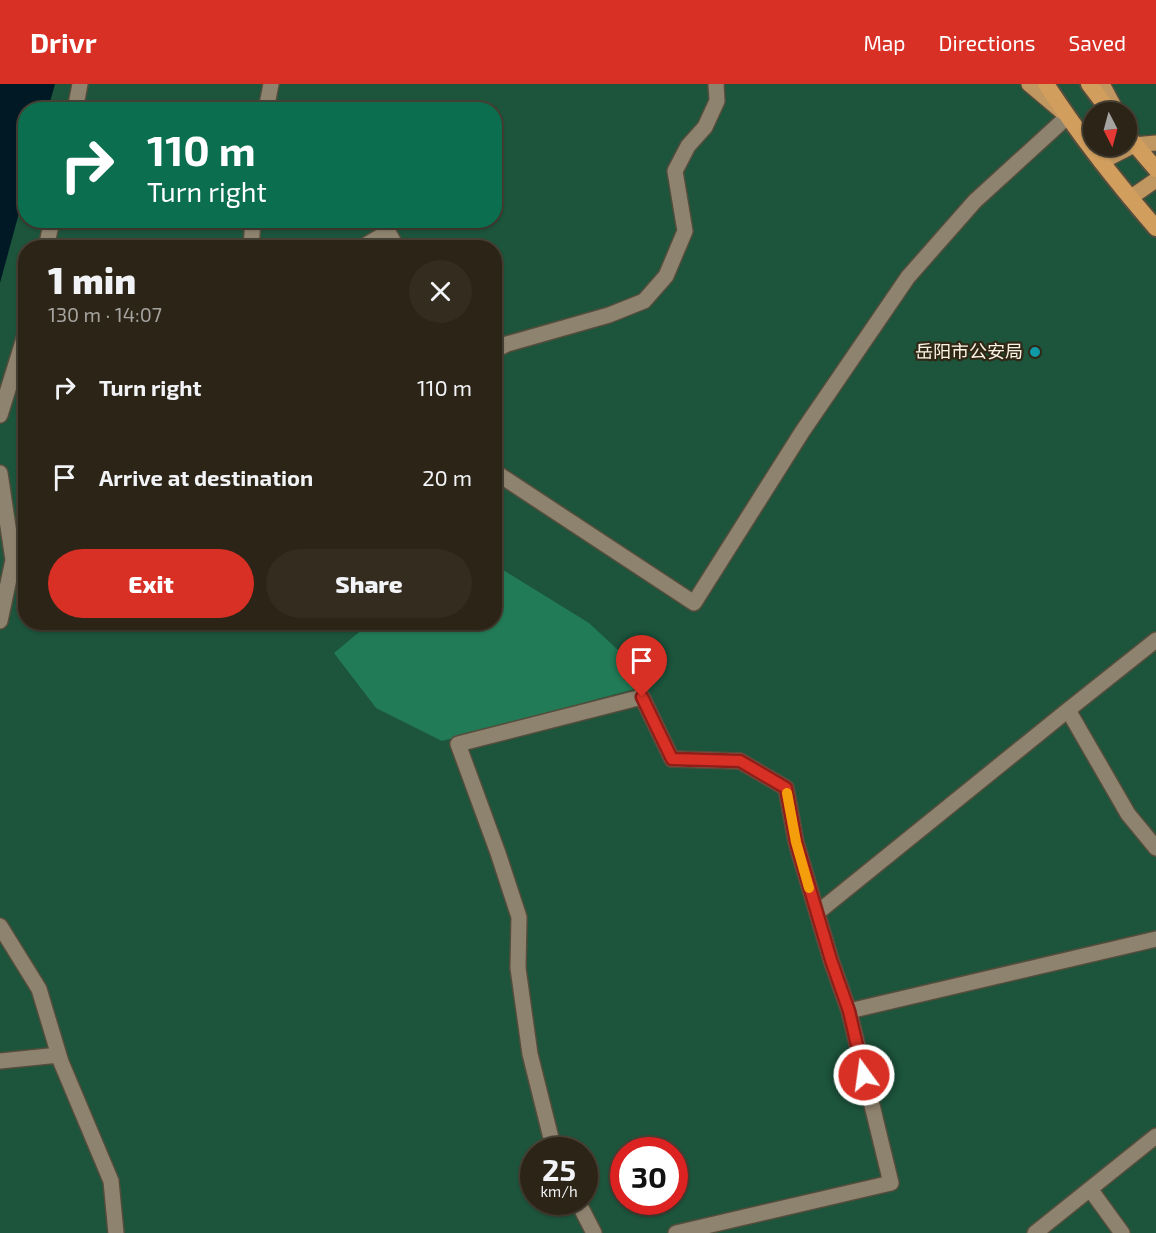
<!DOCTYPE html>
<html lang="en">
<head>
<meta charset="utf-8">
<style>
	:root { --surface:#2c2416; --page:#342c1f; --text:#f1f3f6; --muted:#a6a4a1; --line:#484135; --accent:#d93025 }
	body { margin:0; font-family:"Exo 2","Noto Sans SC",sans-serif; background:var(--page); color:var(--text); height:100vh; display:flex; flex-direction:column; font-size:22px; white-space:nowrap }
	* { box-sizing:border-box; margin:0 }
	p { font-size:20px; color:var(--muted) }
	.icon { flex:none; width:33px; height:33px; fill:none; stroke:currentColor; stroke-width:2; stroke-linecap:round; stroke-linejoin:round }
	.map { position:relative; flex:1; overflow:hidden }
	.drawer { position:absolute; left:18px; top:156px; width:484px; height:390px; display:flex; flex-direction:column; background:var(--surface); border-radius:24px; box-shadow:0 2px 4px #0004,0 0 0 2px var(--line) }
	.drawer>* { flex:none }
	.guide { position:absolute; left:18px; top:18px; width:484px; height:126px; border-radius:24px; box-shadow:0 2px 4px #0004,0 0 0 2px var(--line); background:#0b6e4f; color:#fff; overflow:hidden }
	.needle { width:39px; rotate:174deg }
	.fabs { position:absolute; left:1083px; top:18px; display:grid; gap:12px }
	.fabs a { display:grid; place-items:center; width:54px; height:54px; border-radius:50%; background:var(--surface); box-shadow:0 2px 4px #0004,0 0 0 2px var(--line); font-size:30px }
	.speed { position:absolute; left:520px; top:1053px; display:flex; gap:12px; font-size:30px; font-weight:700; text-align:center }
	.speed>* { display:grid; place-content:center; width:78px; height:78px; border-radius:50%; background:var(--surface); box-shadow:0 2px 4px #0004,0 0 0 2px var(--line); line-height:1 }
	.speed small { font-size:15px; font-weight:400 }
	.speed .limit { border:9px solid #d22; background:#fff; color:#111 }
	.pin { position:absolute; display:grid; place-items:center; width:51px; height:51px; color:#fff; margin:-62px -26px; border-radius:50% 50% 50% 0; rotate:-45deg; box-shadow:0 0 6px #0007 }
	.pin .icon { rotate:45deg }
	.me { position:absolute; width:66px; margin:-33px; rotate:346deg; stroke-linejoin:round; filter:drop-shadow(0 0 4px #0008) }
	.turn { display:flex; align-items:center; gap:21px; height:126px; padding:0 30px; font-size:27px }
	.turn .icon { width:78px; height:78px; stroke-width:2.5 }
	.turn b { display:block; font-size:42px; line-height:51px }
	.round { display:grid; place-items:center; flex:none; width:63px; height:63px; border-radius:32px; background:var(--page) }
	.overview { display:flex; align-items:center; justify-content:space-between; height:102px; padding:0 30px }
	h1 { font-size:36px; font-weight:800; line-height:45px }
	.button { display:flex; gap:12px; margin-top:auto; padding:12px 30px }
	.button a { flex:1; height:69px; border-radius:36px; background:var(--accent); color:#fff; font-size:24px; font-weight:800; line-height:69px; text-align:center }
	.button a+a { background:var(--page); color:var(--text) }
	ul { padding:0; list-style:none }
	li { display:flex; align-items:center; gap:18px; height:90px; padding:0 30px }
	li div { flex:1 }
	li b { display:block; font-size:22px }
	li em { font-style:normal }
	header { display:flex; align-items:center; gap:36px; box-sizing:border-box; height:84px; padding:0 30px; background:var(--accent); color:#fff }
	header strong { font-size:28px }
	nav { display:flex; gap:33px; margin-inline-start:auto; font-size:21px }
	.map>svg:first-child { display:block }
	.green { fill:#1c543c; fill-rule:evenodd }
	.forest { fill:#227b57 }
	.water { fill:#001925 }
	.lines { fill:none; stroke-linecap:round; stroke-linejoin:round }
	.minor-casing { stroke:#554d3c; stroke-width:18 }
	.tertiary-casing { stroke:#554d3c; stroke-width:18 }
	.primary-casing { stroke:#554d3c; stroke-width:18 }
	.trunk-casing { stroke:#554d3c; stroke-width:20 }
	.minor { stroke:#8e836e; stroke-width:15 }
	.tertiary { stroke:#8e836e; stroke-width:15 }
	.primary { stroke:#c09761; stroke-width:15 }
	.trunk { stroke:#d19e5d; stroke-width:16 }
	.route-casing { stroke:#8d1f18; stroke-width:15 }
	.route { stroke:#d93025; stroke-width:10 }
	.slow { stroke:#f59e0b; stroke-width:10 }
	.culture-dot { fill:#0f9aa8; stroke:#302714; stroke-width:2 }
	.labels { text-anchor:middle; stroke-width:4.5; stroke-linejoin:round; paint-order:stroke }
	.poi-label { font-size:18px; fill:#f9f3e7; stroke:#302714; text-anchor:end }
</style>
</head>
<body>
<header>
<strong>Drivr</strong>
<nav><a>Map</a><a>Directions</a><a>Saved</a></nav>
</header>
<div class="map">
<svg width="1156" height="1149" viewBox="0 0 1156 1149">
	<rect width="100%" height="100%" fill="#3a301e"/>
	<path class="green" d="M 0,0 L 1156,0 L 1156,1149 L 0,1149 ZM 26,26 L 495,26 L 495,136 L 26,136 ZM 1094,28 L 1126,28 L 1126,62 L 1094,62 ZM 26,164 L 495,164 L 495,538 L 26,538 ZM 534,1066 L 585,1066 L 585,1118 L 534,1118 ZM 624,1066 L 675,1066 L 675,1118 L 624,1118 Z"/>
	<path class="forest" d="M 495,481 L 589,539 L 633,580 L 638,604 L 442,657 L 376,624 L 334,569 L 370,539 L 495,538 Z"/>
	<path class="water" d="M 0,0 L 55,0 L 48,25 L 26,26 L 25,107 L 0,199 Z"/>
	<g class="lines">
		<defs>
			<path id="minor" d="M 266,26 L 271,0
				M 251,164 L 253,136
				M 361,164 L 388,148 L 397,164
				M 495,266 L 507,260 L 609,231 L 644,217 L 666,192 L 685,147 L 675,87 L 688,62 L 705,43 L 717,17 L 716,0
				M 495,388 L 694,519 L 802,348 L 908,193 L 975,117 L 1067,33
				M 0,389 L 13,476 L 0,537
				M 1156,556 L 1068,626 L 1128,730 L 1156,764
				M 817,829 L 1068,626
				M 0,842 L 39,905 L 61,978 L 111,1097 L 116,1149
				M 849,927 L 1156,855
				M 0,977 L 59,971
				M 554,1066 L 530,970 L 518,884 L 519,833 L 498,769 L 458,660 L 642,613 L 672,675 L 740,677 L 786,704 L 796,758 L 831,876 L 849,927 L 891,1099 L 676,1149
				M 1090,1105 L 1122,1149
				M 578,1118 L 594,1149
				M 1035,1149 L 1156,1052"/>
			<path id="tertiary" d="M 75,26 L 80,0
				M 46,164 L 52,136
				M 0,331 L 26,248"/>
			<path id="primary" d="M 1029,0 L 1061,27
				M 1102,0 L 1117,28
				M 1101,78 L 1134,61 L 1156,59
				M 1130,114 L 1156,96"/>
			<path id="trunk" d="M 1046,0 C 1079,51 1116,98 1156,144
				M 1089,0 L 1110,28
				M 1126,50 L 1156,85"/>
		</defs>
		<use href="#minor" class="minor-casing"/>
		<use href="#tertiary" class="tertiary-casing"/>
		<use href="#primary" class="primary-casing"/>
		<use href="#trunk" class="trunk-casing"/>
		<use href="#minor" class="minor"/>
		<use href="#tertiary" class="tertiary"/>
		<use href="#primary" class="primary"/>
		<use href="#trunk" class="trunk"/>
	</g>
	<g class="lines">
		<defs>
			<path id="route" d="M 642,613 L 672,675 L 740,677 L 786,704 L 796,758 L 831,876 L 849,927 L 864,991"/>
		</defs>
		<use href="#route" class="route-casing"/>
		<use href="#route" class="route"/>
		<path class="slow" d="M 787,709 L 796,758 L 809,804"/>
	</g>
	<circle class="culture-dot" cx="1035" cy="268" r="6"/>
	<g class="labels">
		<g class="poi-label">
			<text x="1023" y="274">岳阳市公安局</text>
		</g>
	</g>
</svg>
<div class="fabs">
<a><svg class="needle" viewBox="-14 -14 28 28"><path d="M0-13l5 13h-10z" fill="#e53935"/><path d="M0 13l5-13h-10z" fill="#a6a4a1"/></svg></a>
</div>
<div class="speed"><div>25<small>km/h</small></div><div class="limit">30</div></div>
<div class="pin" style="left:642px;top:613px;background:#d93025"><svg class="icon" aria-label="arrive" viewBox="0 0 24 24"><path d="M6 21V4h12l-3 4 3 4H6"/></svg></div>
<svg class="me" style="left:864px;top:991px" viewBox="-20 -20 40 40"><circle r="17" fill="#d93025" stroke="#fff" stroke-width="3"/><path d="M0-11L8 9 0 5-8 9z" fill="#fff"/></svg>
<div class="guide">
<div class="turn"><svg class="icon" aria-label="right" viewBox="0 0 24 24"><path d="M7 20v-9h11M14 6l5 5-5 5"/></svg><div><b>110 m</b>Turn right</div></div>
</div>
<section class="drawer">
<div class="overview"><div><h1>1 min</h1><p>130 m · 14:07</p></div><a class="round"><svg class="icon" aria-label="close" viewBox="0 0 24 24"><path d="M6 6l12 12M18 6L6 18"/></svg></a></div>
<ul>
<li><svg class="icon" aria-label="right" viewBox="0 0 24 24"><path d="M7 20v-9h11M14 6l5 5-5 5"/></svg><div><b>Turn right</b></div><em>110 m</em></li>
<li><svg class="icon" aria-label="arrive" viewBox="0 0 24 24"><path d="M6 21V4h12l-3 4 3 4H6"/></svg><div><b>Arrive at destination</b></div><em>20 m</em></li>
</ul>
<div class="button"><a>Exit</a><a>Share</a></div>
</section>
</div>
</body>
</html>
